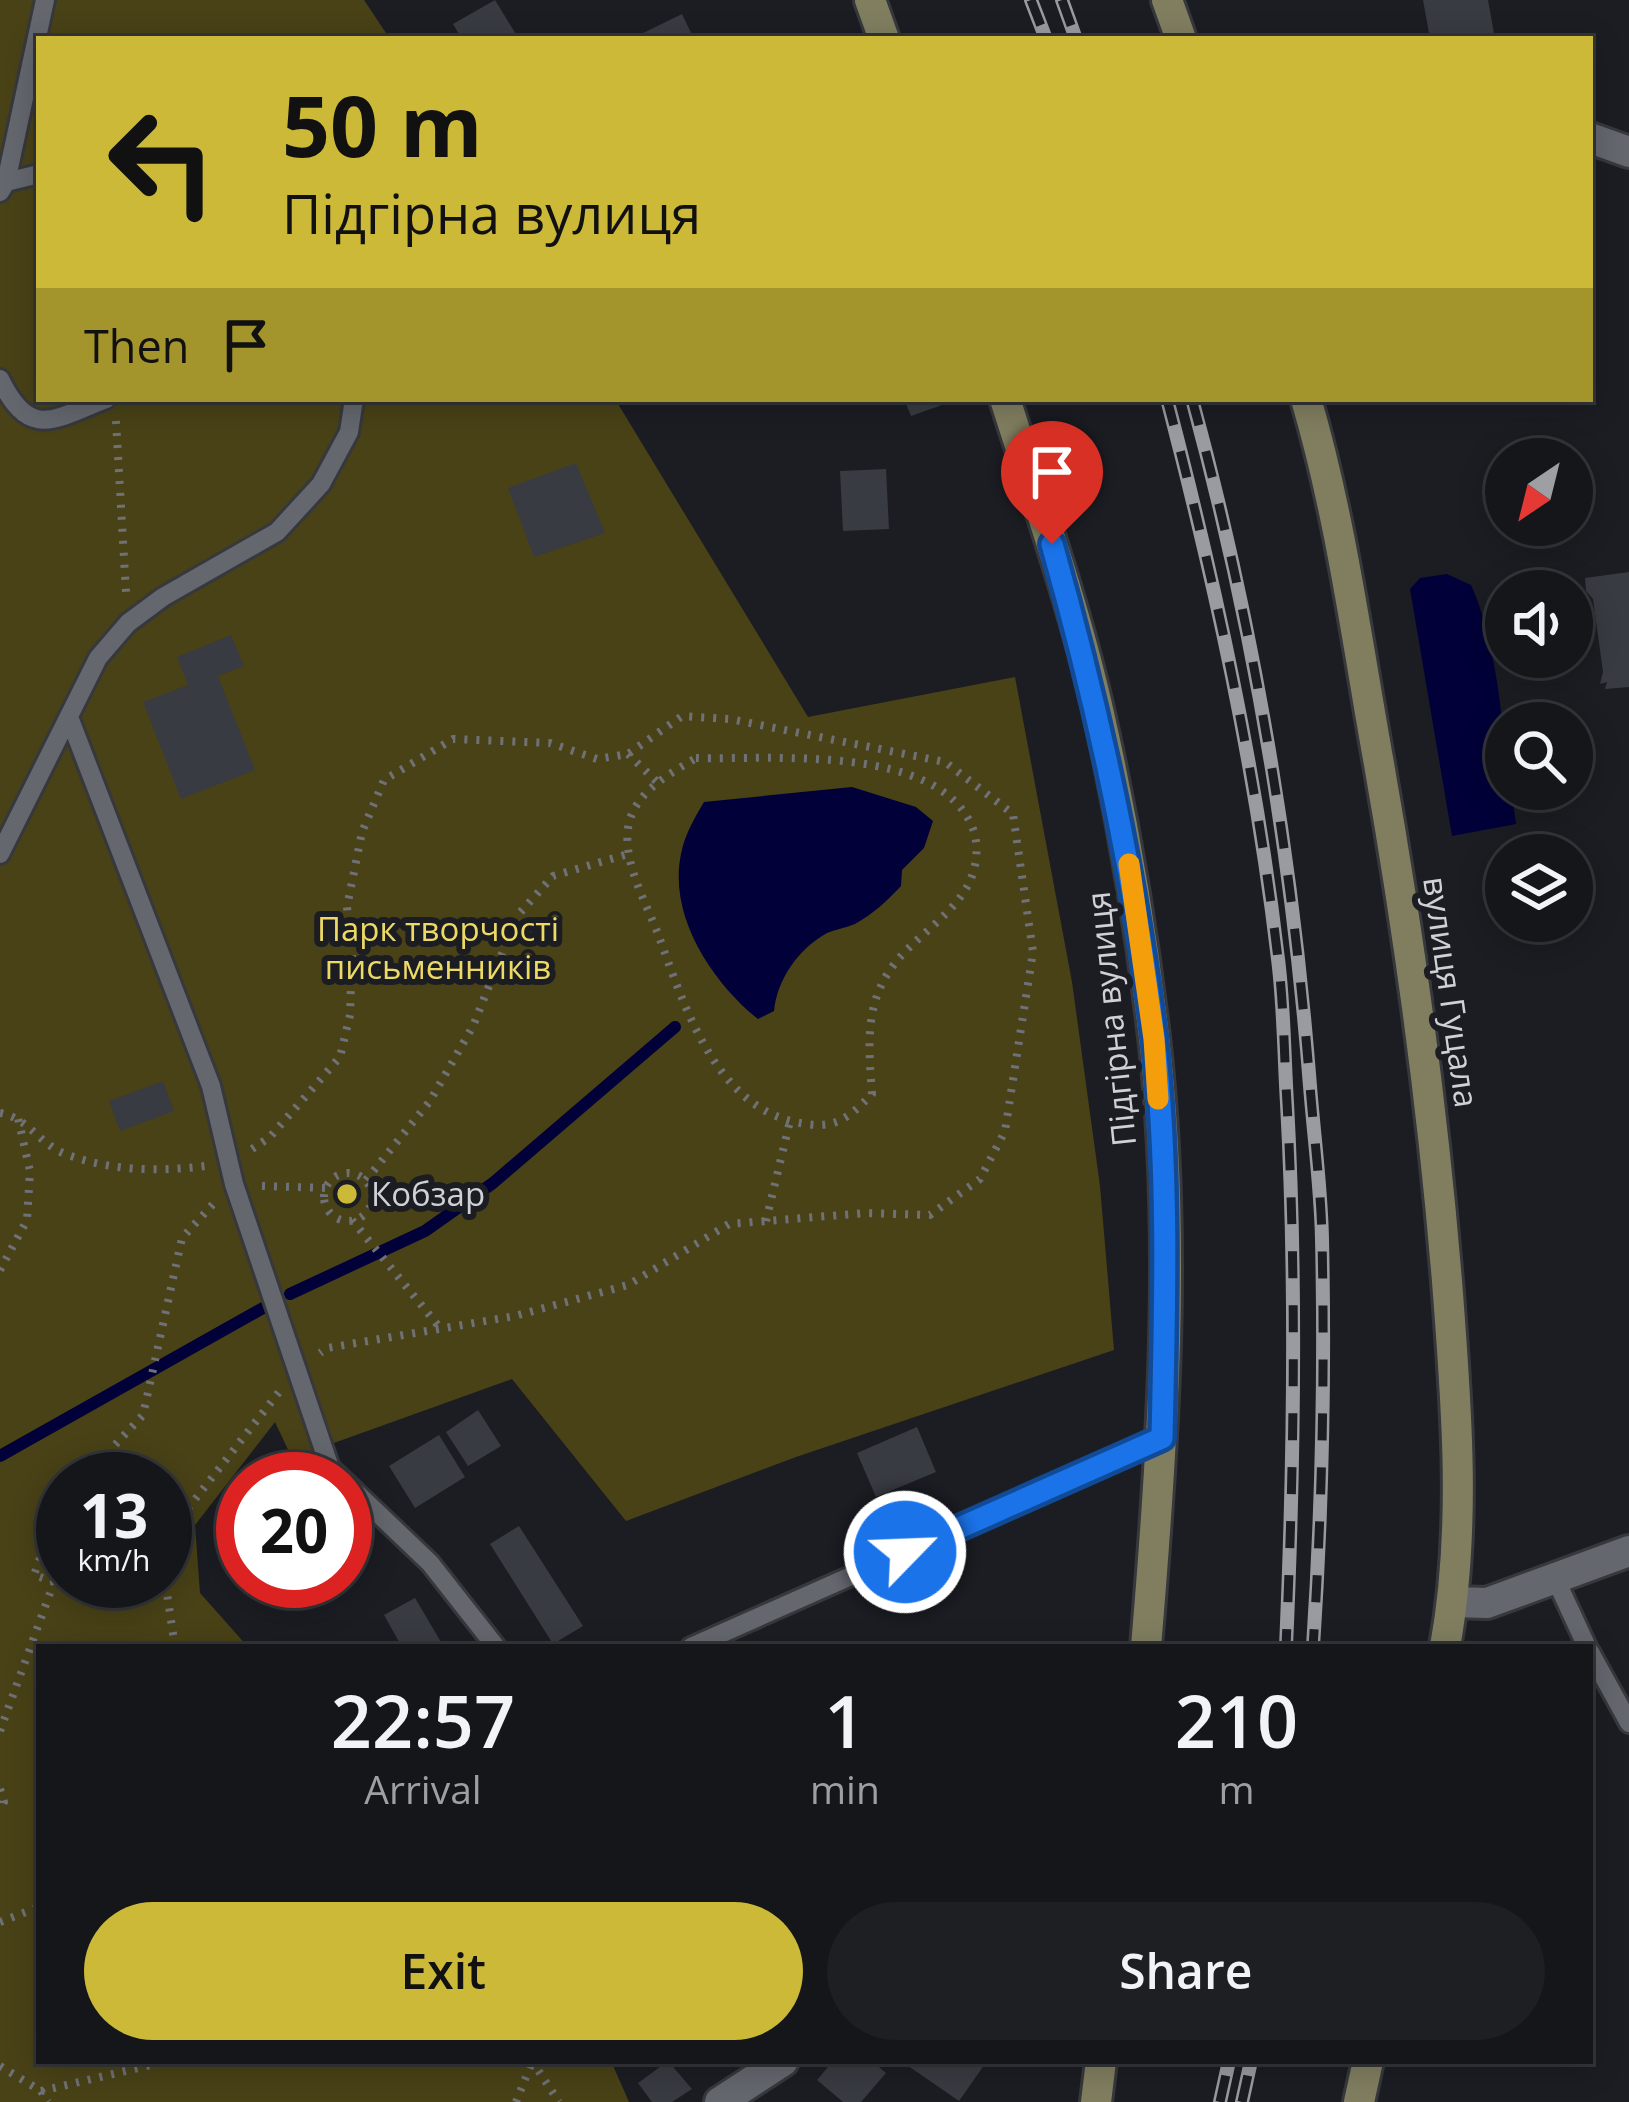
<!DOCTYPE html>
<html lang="en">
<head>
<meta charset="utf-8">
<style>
	:root { --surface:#14161a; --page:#1d1f23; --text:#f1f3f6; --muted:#9d9fa2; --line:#333539; --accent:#cdb938 }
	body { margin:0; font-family:"Open Sans",sans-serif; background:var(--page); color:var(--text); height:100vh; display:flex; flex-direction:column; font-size:45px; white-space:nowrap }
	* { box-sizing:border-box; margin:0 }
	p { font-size:39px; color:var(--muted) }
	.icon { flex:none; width:66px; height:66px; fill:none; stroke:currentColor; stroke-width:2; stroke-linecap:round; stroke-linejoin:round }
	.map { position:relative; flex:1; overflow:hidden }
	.details { position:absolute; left:36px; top:1644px; width:1557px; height:420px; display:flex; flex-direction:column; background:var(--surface); border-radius:0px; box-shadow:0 6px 30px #0003,0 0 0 3px var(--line) }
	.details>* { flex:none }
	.top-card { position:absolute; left:36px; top:36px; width:1557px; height:366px; border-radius:0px; box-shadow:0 6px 30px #0003,0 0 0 3px var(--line); background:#cdb938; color:#111; overflow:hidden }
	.needle { width:78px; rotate:215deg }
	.tools { position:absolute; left:1485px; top:438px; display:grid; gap:24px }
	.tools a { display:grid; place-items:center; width:108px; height:108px; border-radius:50%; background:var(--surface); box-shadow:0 6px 30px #0003,0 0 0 3px var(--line); font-size:60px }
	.speed { position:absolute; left:36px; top:1452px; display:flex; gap:24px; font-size:60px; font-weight:700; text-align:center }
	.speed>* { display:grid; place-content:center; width:156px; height:156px; border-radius:50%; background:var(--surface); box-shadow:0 6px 30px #0003,0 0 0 3px var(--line); line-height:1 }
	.speed small { font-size:30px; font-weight:400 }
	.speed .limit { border:18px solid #d22; background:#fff; color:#111 }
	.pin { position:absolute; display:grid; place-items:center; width:102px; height:102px; color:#fff; margin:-123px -51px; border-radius:50% 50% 50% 0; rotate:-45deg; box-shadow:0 0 12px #0007 }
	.pin .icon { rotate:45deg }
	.me { position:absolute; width:132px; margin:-66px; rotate:66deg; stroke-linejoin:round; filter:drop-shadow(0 0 9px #0008) }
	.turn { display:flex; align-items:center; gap:42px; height:252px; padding:0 48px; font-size:54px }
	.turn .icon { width:156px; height:156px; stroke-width:2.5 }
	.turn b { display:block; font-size:84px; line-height:102px }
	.then { display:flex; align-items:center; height:114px; padding:0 48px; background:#0003; gap:24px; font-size:45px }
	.eta { display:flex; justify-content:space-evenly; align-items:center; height:204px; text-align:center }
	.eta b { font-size:72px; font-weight:600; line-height:84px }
	.button { display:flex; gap:24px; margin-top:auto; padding:24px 48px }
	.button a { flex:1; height:138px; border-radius:72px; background:var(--accent); color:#111; font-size:48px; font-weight:600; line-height:138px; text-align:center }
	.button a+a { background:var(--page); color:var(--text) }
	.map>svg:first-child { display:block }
	.green { fill:#494217; fill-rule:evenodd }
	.water { fill:#010039 }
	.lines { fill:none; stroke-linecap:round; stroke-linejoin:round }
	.stream { stroke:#010039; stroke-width:12 }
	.building { fill:#383b41 }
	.lane-casing { stroke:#36383c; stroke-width:24 }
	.street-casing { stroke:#36383c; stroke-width:36 }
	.secondary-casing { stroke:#36383c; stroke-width:36 }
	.path { stroke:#6f7176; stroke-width:8; stroke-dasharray:3 9; stroke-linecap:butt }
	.lane { stroke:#64676e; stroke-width:18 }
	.street { stroke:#64676e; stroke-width:30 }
	.secondary { stroke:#817e60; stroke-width:30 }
	.rail-casing { stroke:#999ba0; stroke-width:14 }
	.rail { stroke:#1b1d23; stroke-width:9; stroke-dasharray:27; stroke-linecap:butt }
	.route-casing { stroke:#114b97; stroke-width:30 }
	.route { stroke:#1a73e8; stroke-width:21 }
	.slow { stroke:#f59e0b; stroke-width:21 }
	.poi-dot { fill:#cdb938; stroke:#1b1d23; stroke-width:4.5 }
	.labels { text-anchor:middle; stroke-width:12; stroke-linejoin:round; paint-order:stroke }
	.park-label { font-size:33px; fill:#ecda65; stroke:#1b1d23 }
	.street-label { font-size:33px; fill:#cfd1d5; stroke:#1b1d23 }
	.poi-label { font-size:33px; fill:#cfd1d5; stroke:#1b1d23; text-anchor:start }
</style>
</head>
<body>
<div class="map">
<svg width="1629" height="2102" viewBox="0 0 1629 2102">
	<rect width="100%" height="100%" fill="#1b1d23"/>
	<path class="green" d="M 0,0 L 364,0 L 390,39 L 39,39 L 39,399 L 615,399 L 808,717 L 1015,677 L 1072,982 L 1100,1186 L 1114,1350 L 796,1457 L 626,1521 L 512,1379 L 292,1458 L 275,1422 L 195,1525 L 200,1593 L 248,1647 L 39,1647 L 39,2061 L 611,2061 L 629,2102 L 0,2102 ZM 63,1479 L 165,1479 L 165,1581 L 63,1581 Z"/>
	<path class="water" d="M 1447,574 L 1471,585 C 1495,636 1506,732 1506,789 L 1511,789 L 1516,824 L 1452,836 L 1410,589 L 1420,578 Z
		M 852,787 L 916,807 L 933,821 L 924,848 L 902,870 L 901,886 C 887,901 873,914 855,924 C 846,928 836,929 827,933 C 798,949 777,980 774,1011 L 758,1019 C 712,982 668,916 681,854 C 685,834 694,819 704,802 Z"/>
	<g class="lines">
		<path class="stream" d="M 290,1294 L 425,1231 L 493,1183 L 675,1027
			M 0,1456 L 263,1308"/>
	</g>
	<path class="building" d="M 495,0 L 519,39 L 462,39 L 453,24 Z
		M 1423,0 L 1488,0 L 1495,39 L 1430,39 Z
		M 682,14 L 694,39 L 631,39 Z
		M 904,399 L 956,399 L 956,400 L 911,416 Z
		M 576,463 L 605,533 L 534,557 L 508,488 Z
		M 886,469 L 889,529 L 843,531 L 840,471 Z
		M 1629,572 L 1629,687 L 1605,689 L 1607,682 L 1600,684 L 1603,672 L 1593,599 L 1586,591 L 1585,578 Z
		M 231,635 L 244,666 L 218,676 L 255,770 L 181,799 L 143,702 L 188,685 L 177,657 Z
		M 163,1081 L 174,1111 L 120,1131 L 109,1101 Z
		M 478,1410 L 501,1446 L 468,1466 L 446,1432 Z
		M 917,1427 L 936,1472 L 876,1497 L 857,1453 Z
		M 439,1435 L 465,1477 L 415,1508 L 389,1466 Z
		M 519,1526 L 583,1626 L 553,1644 L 490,1544 Z
		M 415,1598 L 444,1647 L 402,1647 L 384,1615 Z
		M 668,2061 L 692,2089 L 672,2102 L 652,2102 L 638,2083 Z
		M 833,2061 L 872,2061 L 886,2073 L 861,2102 L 843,2102 L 817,2080 Z
		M 901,2061 L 987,2061 L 959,2101 Z"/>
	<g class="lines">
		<defs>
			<path id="lane" d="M 6,182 L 39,174
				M 0,192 L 6,182 L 45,0
				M 0,379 C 30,441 54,419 106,399
				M 69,717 L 211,1086 L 234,1184 L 330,1468 L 342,1479
				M 0,854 L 98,658 L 128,623 L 163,597 L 277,532 L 321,484 L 349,432 L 354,399
				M 345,1482 L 430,1563 L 496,1647
				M 1556,1580 L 1587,1647
				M 691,1647 L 1162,1438
				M 1590,1652 L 1629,1723"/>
			<path id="street" d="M 1590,138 L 1629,152
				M 1453,1602 L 1487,1603 L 1629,1551
				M 720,2102 L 783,2061"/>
			<path id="secondary" d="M 870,0 L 884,39
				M 1167,0 L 1181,39
				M 1005,399 C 1037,500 1073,601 1097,705 C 1122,814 1141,926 1154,1037 C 1177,1239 1163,1445 1146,1647
				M 1306,399 C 1341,518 1357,642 1379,764 C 1410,940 1434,1116 1448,1294 C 1457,1411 1466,1532 1445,1647
				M 1096,2102 L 1101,2061
				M 1359,2102 L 1368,2061"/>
		</defs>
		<use href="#lane" class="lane-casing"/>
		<use href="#street" class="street-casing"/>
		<use href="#secondary" class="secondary-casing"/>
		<path class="path" d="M 116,421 L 126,592
			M 628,754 L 656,781
			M 696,758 C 772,760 940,743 973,829 C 980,847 976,874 965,890 C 946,921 910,940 890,970 C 864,1008 869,1050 872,1094 C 845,1122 832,1131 791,1121 C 713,1101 683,1002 658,934 C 645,900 619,856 630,819 C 640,789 671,773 696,758 Z
			M 0,1113 C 28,1118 39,1143 63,1153 C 108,1171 158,1172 205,1166
			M 252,1149 L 270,1137 L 340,1057 L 350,1015 L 352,955 L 347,907 L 362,832 L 384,780 L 453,739 L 550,743 L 597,759 L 628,754 L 682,716 L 730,719 L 945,762 L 1013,814 L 1033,952 L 1005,1131 L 980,1179 L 930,1215 L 866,1213 L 729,1224 L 628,1285 L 515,1316 L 327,1348 L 320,1353
			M324 1197a24 24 0 1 1 48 0a24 24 0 1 1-48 0Z
			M 366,1180 L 430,1101 L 473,1026 L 517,916 L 553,876 L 628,854
			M 262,1186 L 326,1188
			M 352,1220 L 440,1328
			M 766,1221 L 790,1121
			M 0,1270 L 27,1220 L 30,1171 L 18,1118
			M 106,1479 L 114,1446 L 143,1415 L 182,1238 L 213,1204
			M 54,1582 L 34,1575 L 45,1544 L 63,1552
			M 175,1647 L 166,1587 L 178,1521 L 279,1392
			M 0,1731 L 54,1582 L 72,1590 L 76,1581
			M 0,1789 L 4,1802 L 0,1810
			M 0,1922 L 39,1907
			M 532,2061 L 559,2102
			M 0,2066 L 41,2091 L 48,2102
			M 41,2091 L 168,2061
			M 516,2102 L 532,2062"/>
		<use href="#lane" class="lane"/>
		<use href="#street" class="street"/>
		<use href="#secondary" class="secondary"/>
		<defs>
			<path id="rail" d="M 1031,0 L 1046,39
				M 1062,0 L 1076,39
				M 1167,399 C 1215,583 1256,770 1278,959 C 1284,1006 1284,1055 1287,1103 C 1297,1285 1294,1465 1286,1647
				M 1192,399 C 1253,624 1292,854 1310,1086 C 1314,1137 1321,1188 1322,1239 C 1325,1376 1322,1511 1313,1647
				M 1220,2102 L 1229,2061
				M 1242,2102 L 1251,2061"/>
		</defs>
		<use href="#rail" class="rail-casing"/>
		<use href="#rail" class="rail"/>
	</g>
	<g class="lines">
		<defs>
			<path id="route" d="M 905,1552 L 1162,1438 C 1165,1304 1169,1169 1154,1036 C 1133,866 1098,707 1052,544"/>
		</defs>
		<use href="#route" class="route-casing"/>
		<use href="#route" class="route"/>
		<path class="slow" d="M 1129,864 L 1154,1039 L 1158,1099"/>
	</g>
	<circle class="poi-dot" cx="347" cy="1194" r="12"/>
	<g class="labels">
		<g class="park-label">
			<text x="438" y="941">Парк творчості<tspan x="438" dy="38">письменників</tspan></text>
		</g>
		<g class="street-label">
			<text transform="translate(1451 992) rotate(82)" y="12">вулиця Гуцала</text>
			<text transform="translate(1111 1019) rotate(-96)" y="12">Підгірна вулиця</text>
		</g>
		<g class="poi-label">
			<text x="371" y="1206">Кобзар</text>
		</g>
	</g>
</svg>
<div class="tools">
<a><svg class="needle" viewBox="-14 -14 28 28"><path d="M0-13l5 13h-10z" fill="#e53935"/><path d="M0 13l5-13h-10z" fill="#9d9fa2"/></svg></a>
<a><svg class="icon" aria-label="sound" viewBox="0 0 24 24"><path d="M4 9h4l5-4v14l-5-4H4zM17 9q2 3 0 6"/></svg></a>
<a><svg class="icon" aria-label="search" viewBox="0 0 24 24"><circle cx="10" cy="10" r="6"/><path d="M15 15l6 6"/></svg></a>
<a><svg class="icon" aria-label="layers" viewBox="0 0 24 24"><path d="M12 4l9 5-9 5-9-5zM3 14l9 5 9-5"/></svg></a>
</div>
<div class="speed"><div>13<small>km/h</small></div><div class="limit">20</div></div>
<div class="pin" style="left:1052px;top:544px;background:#d93025"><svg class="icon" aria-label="arrive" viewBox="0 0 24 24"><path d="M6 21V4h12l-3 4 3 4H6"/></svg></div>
<svg class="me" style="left:905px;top:1552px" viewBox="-20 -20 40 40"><circle r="17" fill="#1a73e8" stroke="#fff" stroke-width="3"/><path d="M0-11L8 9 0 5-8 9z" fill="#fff"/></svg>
<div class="top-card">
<div class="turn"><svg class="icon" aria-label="left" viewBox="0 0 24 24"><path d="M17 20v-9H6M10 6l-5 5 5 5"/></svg><div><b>50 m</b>Підгірна вулиця</div></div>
<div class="then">Then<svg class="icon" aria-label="arrive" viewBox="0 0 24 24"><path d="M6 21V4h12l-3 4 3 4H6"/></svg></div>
</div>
<section class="details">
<div class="eta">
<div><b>22:57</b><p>Arrival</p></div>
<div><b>1</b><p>min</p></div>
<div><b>210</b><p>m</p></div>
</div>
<div class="button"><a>Exit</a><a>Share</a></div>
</section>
</div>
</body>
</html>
